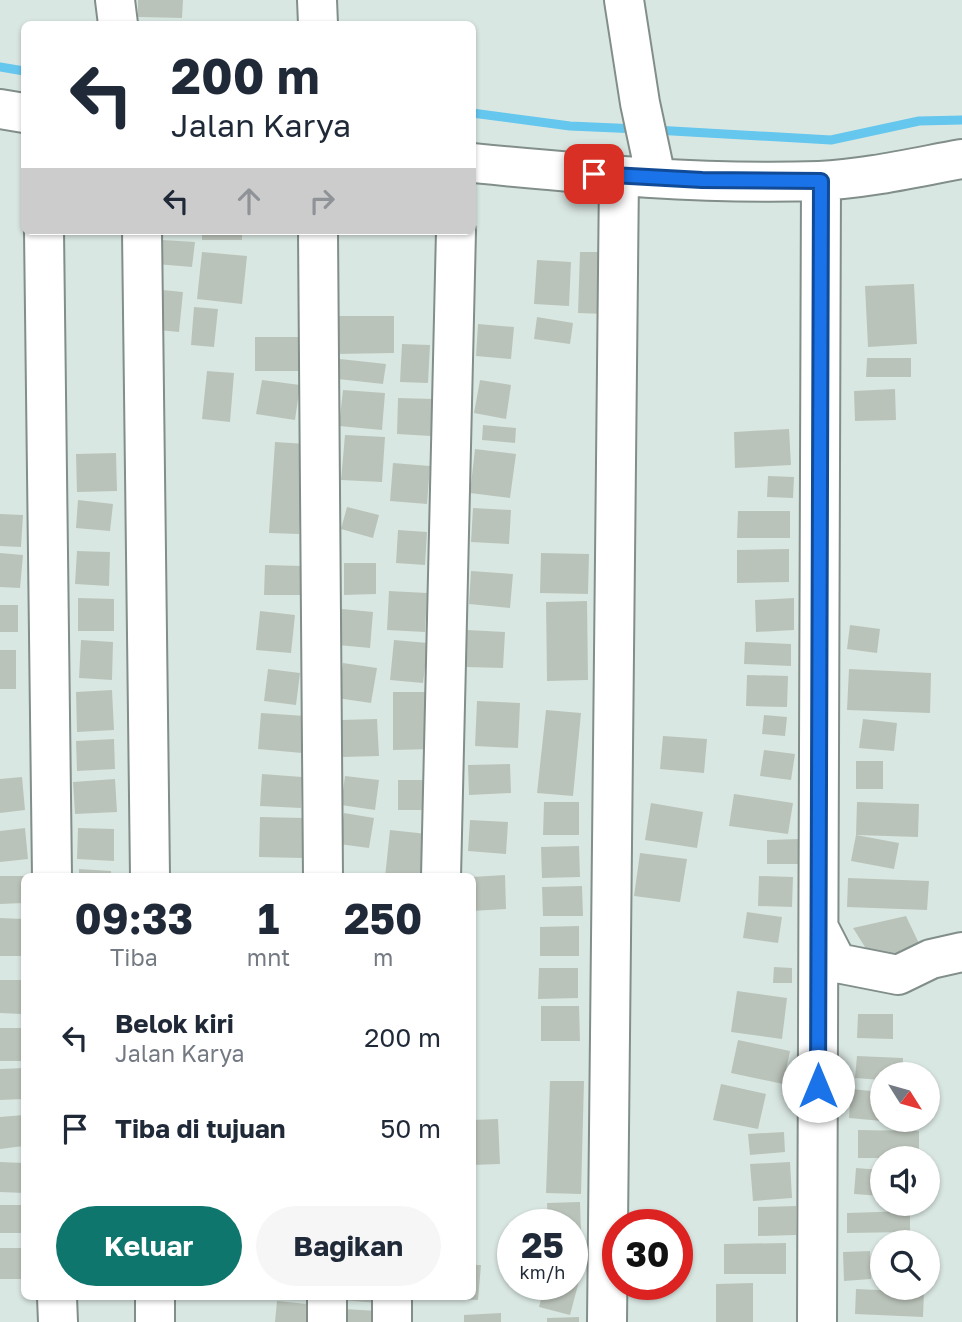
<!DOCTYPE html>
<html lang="id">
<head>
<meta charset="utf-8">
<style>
	:root { --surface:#fff; --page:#f6f6f7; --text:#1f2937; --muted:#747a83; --accent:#0f766e }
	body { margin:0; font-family:"Golos Text",sans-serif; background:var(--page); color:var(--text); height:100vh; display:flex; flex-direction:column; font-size:26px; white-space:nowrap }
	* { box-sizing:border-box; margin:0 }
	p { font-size:23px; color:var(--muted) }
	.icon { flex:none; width:38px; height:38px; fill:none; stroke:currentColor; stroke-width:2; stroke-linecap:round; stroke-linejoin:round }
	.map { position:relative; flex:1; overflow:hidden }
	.panel { position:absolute; left:21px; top:873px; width:455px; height:427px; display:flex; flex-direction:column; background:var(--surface); border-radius:10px; box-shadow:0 2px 5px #0004 }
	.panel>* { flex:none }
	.hud { position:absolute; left:21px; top:21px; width:455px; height:214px; border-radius:10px; box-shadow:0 2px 5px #0004; background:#fff; color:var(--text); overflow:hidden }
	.needle { width:46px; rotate:127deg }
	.tools { position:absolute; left:870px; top:1062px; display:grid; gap:14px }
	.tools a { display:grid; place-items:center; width:70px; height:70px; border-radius:50%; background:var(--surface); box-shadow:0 2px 5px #0004; font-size:35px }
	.speed { position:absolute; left:497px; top:1209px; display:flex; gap:14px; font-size:35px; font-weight:700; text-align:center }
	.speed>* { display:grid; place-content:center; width:91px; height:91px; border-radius:50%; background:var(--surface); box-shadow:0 2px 5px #0004; line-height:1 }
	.speed small { font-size:18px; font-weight:400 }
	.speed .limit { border:10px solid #d22; background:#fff; color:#111 }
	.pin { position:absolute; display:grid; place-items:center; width:60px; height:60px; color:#fff; margin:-30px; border-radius:14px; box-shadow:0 4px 10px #0006 }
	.me { position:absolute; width:77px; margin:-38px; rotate:0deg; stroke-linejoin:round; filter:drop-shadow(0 0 5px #0008) }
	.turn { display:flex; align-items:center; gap:24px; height:147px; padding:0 35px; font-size:32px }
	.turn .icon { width:91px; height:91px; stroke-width:2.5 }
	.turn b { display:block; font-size:49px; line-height:60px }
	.lanes { display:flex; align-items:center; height:66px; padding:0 35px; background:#0003; justify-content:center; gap:35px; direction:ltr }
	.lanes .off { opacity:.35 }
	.eta { display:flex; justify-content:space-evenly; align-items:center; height:119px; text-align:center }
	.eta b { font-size:42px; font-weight:700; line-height:49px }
	.primary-button { display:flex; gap:14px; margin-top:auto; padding:14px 35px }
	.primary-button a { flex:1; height:80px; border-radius:42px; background:var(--accent); color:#fff; font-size:28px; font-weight:700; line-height:80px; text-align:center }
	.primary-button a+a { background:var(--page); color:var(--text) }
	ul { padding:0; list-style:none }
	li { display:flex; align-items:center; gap:21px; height:91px; padding:0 35px }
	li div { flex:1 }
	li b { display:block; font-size:26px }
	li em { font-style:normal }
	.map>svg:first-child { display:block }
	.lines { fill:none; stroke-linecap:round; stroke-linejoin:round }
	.stream { stroke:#65c6ee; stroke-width:9 }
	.building { fill:#bac3ba }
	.minor-casing { stroke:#818e8a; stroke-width:42 }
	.minor { stroke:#fff; stroke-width:38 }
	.route-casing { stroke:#114b97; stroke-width:18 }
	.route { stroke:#1a73e8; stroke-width:12 }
</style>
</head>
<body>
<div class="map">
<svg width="962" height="1322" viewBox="0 0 962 1322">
	<rect width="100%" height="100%" fill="#d9e7e2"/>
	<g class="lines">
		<path class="stream" d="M 0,67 L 24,71
			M 472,113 L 570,126 L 638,129
			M 655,130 L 831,140 L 919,121 L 962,120"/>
	</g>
	<path class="building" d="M 138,0 L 183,0 L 182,18 L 138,17 Z
		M 202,231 L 242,231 L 242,240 L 202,240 Z
		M 146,239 L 195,242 L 192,267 L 144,263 Z
		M 202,252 L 247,256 L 242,304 L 197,299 Z
		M 580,252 L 607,252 L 605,314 L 578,313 Z
		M 537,260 L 571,262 L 569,306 L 534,304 Z
		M 914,284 L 917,344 L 868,347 L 865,286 Z
		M 152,289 L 183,292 L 179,332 L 148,329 Z
		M 194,307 L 218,309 L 214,347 L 191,345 Z
		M 335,316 L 394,316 L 394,353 L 335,354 Z
		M 537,317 L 573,323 L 570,344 L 534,339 Z
		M 478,324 L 514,327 L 511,359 L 476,356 Z
		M 255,337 L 302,337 L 303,371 L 255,371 Z
		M 402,344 L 430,345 L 428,383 L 400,382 Z
		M 867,358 L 911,358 L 911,377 L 866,377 Z
		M 340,359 L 386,364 L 383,384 L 338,379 Z
		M 207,371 L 234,373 L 230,422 L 202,419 Z
		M 262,380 L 300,385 L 295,420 L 256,414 Z
		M 480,380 L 511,385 L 506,419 L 474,413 Z
		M 895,389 L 896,420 L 855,421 L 854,391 Z
		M 343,390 L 385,393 L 382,430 L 339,426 Z
		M 398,398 L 433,399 L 431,436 L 397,434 Z
		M 483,425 L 516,428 L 515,443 L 482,440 Z
		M 789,429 L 791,465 L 735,468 L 734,432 Z
		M 345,435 L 385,437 L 382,482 L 341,480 Z
		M 275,442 L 306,444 L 299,534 L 269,533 Z
		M 475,449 L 516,454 L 510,498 L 470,493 Z
		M 116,453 L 117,491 L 77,492 L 76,454 Z
		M 393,463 L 430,466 L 427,504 L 390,501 Z
		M 768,476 L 794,477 L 793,498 L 767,497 Z
		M 78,500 L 113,504 L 110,531 L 76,528 Z
		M 347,507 L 379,515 L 373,538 L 341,529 Z
		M 473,508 L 511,510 L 509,544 L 471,542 Z
		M 738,511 L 790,511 L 790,538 L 737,538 Z
		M 0,514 L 23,515 L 21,547 L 0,546 Z
		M 398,530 L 427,532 L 425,565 L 396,563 Z
		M 789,549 L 789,582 L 737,583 L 737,550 Z
		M 77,551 L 110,552 L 109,586 L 75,584 Z
		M 0,553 L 23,555 L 20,588 L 0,587 Z
		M 541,553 L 589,554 L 588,594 L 540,593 Z
		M 344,563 L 376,563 L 376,594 L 344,595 Z
		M 265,565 L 302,566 L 302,595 L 264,595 Z
		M 471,571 L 513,574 L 510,608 L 469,604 Z
		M 389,591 L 427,593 L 425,632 L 387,630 Z
		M 78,598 L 114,599 L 114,631 L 78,631 Z
		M 794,598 L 794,630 L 756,632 L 755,600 Z
		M 587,601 L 588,680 L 547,681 L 546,602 Z
		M 0,605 L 18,605 L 18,632 L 0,632 Z
		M 342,609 L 373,612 L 370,648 L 338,645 Z
		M 260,611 L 295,615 L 291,653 L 256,650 Z
		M 850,625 L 880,629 L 877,653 L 847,649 Z
		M 467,630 L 505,632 L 503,668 L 466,667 Z
		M 81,640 L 113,642 L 112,680 L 79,678 Z
		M 394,640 L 428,643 L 423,683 L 390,680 Z
		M 745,642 L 791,644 L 791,666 L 744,664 Z
		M 0,650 L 16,650 L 16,689 L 0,689 Z
		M 343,663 L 377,668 L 371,703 L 337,698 Z
		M 268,669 L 300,673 L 296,705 L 264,701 Z
		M 849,669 L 931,673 L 930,713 L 847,710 Z
		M 747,675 L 788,676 L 787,707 L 746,706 Z
		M 112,690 L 114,730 L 77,732 L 76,692 Z
		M 393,692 L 433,692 L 433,749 L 393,750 Z
		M 477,701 L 520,703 L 518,748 L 475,746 Z
		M 546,710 L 581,713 L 573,796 L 537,793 Z
		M 261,713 L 305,716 L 302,753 L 258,749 Z
		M 764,715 L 787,717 L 785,736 L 762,734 Z
		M 377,719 L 379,756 L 342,757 L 341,720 Z
		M 863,719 L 897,723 L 894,751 L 859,748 Z
		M 663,736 L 707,739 L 704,773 L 660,769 Z
		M 114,739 L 115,769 L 77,771 L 76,741 Z
		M 764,750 L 795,754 L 791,780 L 760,776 Z
		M 856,761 L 883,761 L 883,789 L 856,789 Z
		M 510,764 L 511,793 L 469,795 L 468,765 Z
		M 262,774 L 302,777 L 301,808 L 260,806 Z
		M 345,776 L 379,780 L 375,810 L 341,805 Z
		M 22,777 L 25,810 L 0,813 L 0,779 Z
		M 115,779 L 117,812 L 75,814 L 73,782 Z
		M 398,780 L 432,780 L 432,810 L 398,810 Z
		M 734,794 L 793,803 L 788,834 L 729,826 Z
		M 544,802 L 579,802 L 579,835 L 543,835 Z
		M 857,802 L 919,804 L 918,837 L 856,835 Z
		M 651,803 L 703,812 L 697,848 L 645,840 Z
		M 344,813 L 374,818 L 369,848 L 339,844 Z
		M 260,817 L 304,818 L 303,858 L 259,857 Z
		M 470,820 L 508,822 L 506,854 L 468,851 Z
		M 25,828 L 28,859 L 0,862 L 0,831 Z
		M 78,828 L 114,829 L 114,861 L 77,859 Z
		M 390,830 L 427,834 L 422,877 L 385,877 Z
		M 856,835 L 899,843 L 894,869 L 851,861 Z
		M 799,839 L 799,864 L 767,864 L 767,840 Z
		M 579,846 L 580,877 L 542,878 L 541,847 Z
		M 640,853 L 687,859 L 680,902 L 634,896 Z
		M 79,869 L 111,871 L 111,877 L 79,877 Z
		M 505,875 L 506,909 L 472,911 L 472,877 Z
		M 0,876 L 24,876 L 24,903 L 0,904 Z
		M 759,876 L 793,877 L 792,907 L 758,906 Z
		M 848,878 L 929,881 L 927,910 L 847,907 Z
		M 582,886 L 583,916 L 543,916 L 542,887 Z
		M 747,912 L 782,917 L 778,943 L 743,938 Z
		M 906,916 L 924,954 L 877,966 L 853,928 Z
		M 0,918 L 24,919 L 23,956 L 0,956 Z
		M 579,926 L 579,956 L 540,956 L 540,927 Z
		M 774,967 L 792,968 L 792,983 L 773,983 Z
		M 539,968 L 578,968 L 578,998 L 538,999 Z
		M 0,980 L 23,980 L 21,1014 L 0,1013 Z
		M 737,991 L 787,998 L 782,1039 L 731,1032 Z
		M 541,1006 L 579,1006 L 580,1041 L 541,1041 Z
		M 858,1014 L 893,1014 L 893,1039 L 857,1038 Z
		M 0,1028 L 24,1028 L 24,1061 L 0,1061 Z
		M 738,1040 L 790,1051 L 783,1084 L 731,1073 Z
		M 857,1056 L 903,1058 L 902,1074 L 882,1074 L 882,1080 L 855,1078 Z
		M 24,1068 L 24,1099 L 0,1100 L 0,1069 Z
		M 550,1081 L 584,1081 L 581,1194 L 546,1193 Z
		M 721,1084 L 766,1094 L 758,1129 L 713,1120 Z
		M 851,1089 L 882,1092 L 882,1121 L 849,1118 Z
		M 24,1115 L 24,1146 L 0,1149 L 0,1117 Z
		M 498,1119 L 500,1164 L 472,1165 L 472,1120 Z
		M 858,1130 L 919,1131 L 919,1158 L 858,1158 Z
		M 784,1132 L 785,1152 L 750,1155 L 748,1134 Z
		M 0,1162 L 24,1163 L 24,1193 L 0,1192 Z
		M 790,1162 L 792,1198 L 753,1201 L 750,1164 Z
		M 856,1168 L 882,1170 L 882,1196 L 854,1194 Z
		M 580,1202 L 581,1233 L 572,1234 L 572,1225 L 548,1225 L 547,1203 Z
		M 0,1205 L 24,1205 L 24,1233 L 0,1233 Z
		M 796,1206 L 796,1235 L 758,1236 L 758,1207 Z
		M 910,1211 L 910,1232 L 847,1233 L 847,1213 Z
		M 583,1240 L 585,1271 L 572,1272 L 572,1241 Z
		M 786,1243 L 786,1274 L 724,1274 L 724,1244 Z
		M 0,1248 L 24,1248 L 24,1279 L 0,1279 Z
		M 870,1251 L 871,1279 L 844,1281 L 843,1252 Z
		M 472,1265 L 481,1265 L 478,1300 L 454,1299 L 454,1297 L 472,1297 Z
		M 572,1280 L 579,1281 L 570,1315 L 539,1307 L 545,1284 L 572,1284 Z
		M 753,1283 L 753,1322 L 716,1322 L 716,1284 Z
		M 856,1289 L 924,1292 L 923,1317 L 855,1314 Z
		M 342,1297 L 378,1297 L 378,1303 L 342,1300 Z
		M 277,1301 L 307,1304 L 306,1322 L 275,1322 Z
		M 344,1309 L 378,1311 L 377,1322 L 343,1322 Z
		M 501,1313 L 501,1322 L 464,1322 L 464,1315 Z
		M 579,1317 L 579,1322 L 547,1322 L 547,1318 Z"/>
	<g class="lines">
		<defs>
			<path id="minor" d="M 115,0 L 118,24
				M 317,0 L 318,24
				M 624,0 L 640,103 L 656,178
				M 0,109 L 24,113
				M 472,163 C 588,174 703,185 819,181 C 865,179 917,167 962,159
				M 44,231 L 52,877
				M 142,231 L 150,877
				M 318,231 L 323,877
				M 441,877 L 456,231
				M 819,928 L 837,963 L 898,975 L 931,959 L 962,952
				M 57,1297 L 58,1322
				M 155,1297 L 155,1322
				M 327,1297 L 327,1322
				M 392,1322 L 392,1297
				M 607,1322 L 619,176
				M 817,1322 L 821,181"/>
		</defs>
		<use href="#minor" class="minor-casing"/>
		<use href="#minor" class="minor"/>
	</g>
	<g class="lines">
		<defs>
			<path id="route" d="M 594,174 L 702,180 L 821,181 L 818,1086"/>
		</defs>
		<use href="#route" class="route-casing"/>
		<use href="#route" class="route"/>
	</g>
</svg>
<div class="tools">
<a><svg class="needle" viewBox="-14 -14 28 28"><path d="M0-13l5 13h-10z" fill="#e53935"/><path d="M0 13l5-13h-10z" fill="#747a83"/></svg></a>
<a><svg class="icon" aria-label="sound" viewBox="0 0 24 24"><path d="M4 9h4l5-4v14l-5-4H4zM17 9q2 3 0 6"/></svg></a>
<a><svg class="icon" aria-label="search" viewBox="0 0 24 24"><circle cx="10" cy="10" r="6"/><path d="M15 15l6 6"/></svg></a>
</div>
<div class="speed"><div>25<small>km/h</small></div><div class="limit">30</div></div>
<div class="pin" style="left:594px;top:174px;background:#d93025"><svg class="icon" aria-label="arrive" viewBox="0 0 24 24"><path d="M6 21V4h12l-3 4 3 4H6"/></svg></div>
<svg class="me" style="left:818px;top:1086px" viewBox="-20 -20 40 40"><circle r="19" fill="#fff"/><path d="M0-13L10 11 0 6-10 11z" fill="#1a73e8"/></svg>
<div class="hud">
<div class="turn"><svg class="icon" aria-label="left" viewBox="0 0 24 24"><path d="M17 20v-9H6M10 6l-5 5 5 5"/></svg><div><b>200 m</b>Jalan Karya</div></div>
<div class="lanes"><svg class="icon" aria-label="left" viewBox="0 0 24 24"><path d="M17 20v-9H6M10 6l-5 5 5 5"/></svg><svg class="icon off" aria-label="ahead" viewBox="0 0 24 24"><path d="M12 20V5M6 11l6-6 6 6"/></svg><svg class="icon off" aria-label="right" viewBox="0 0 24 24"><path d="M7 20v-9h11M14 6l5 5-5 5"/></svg></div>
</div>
<section class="panel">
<div class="eta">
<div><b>09:33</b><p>Tiba</p></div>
<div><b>1</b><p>mnt</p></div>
<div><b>250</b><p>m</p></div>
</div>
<ul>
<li><svg class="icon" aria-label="left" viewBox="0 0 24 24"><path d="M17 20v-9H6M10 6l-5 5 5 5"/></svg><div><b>Belok kiri</b><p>Jalan Karya</p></div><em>200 m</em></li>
<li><svg class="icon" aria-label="arrive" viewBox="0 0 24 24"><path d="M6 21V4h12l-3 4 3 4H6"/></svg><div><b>Tiba di tujuan</b></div><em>50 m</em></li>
</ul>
<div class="primary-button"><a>Keluar</a><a>Bagikan</a></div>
</section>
</div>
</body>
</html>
